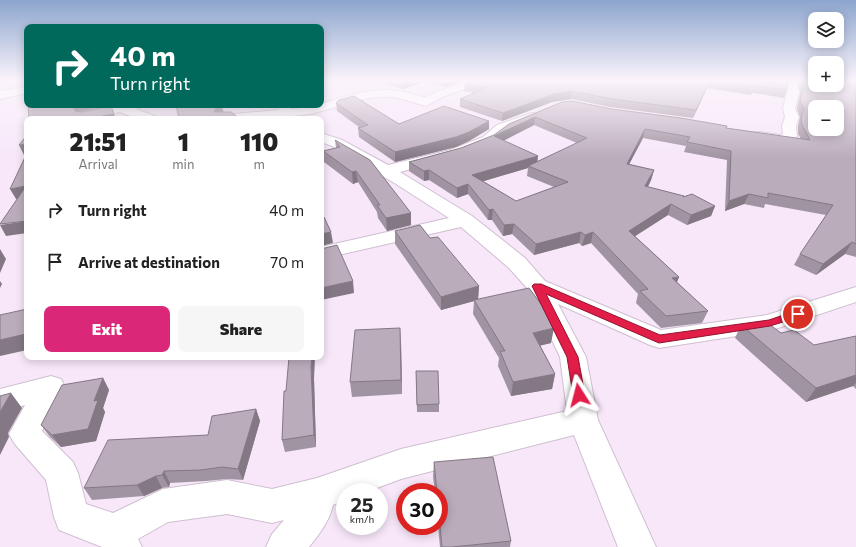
<!DOCTYPE html>
<html lang="en">
<head>
<meta charset="utf-8">
<style>
	:root { --surface:#fff; --page:#f6f6f6; --text:#222; --muted:#767676; --accent:#db2777 }
	body { margin:0; font-family:Commissioner,sans-serif; background:var(--page); color:var(--text); height:100vh; display:flex; flex-direction:column; font-size:15px; white-space:nowrap }
	* { box-sizing:border-box; margin:0 }
	p { font-size:13px; color:var(--muted) }
	.icon { flex:none; width:22px; height:22px; fill:none; stroke:currentColor; stroke-width:2; stroke-linecap:round; stroke-linejoin:round }
	.map { position:relative; flex:1; overflow:hidden }
	.panel { position:absolute; left:24px; top:116px; width:300px; height:244px; display:flex; flex-direction:column; background:var(--surface); border-radius:8px; box-shadow:0 2px 10px #0003 }
	.panel>* { flex:none }
	.hud { position:absolute; left:24px; top:24px; width:300px; height:84px; border-radius:8px; box-shadow:0 2px 10px #0003; background:#00695c; color:#fff; overflow:hidden }
	.controls { position:absolute; left:808px; top:12px; display:grid; gap:8px }
	.controls a { display:grid; place-items:center; width:36px; height:36px; border-radius:8px; background:var(--surface); box-shadow:0 2px 10px #0003; font-size:20px }
	.speed { position:absolute; left:336px; top:483px; display:flex; gap:8px; font-size:20px; font-weight:700; text-align:center }
	.speed>* { display:grid; place-content:center; width:52px; height:52px; border-radius:50%; background:var(--surface); box-shadow:0 2px 10px #0003; line-height:1 }
	.speed small { font-size:10px; font-weight:400 }
	.speed .limit { border:6px solid #d22; background:#fff; color:#111 }
	.pin { position:absolute; display:grid; place-items:center; width:34px; height:34px; color:#fff; margin:-17px; border:2px solid #fff; border-radius:50%; box-shadow:0 1px 4px #0007 }
	.me { position:absolute; width:44px; margin:-22px; rotate:351deg; stroke-linejoin:round; filter:drop-shadow(0 0 3px #0008) }
	.turn { display:flex; align-items:center; gap:14px; height:84px; padding:0 20px; font-size:18px }
	.turn .icon { width:52px; height:52px; stroke-width:2.5 }
	.turn b { display:block; font-size:28px; line-height:34px }
	.eta { display:flex; justify-content:space-evenly; align-items:center; height:68px; text-align:center }
	.eta b { font-size:24px; font-weight:800; line-height:28px }
	.primary-button { display:flex; gap:8px; margin-top:auto; padding:8px 20px }
	.primary-button a { flex:1; height:46px; border-radius:8px; background:var(--accent); color:#fff; font-size:16px; font-weight:800; line-height:46px; text-align:center }
	.primary-button a+a { background:var(--page); color:var(--text) }
	ul { padding:0; list-style:none }
	li { display:flex; align-items:center; gap:12px; height:52px; padding:0 20px }
	li div { flex:1 }
	li b { display:block; font-size:15px }
	li em { font-style:normal }
	.map>svg:first-child { display:block }
	.lines { fill:none; stroke-linecap:round; stroke-linejoin:round }
	.street-casing { stroke:#cfbfd1; stroke-width:2 }
	.street { fill:#fff; fill-rule:evenodd }
	.wall { fill:#a194a2; fill-rule:evenodd }
	.shaded-wall { fill:#837884 }
	.building { fill:#bbacbc; stroke:#837884; fill-rule:evenodd }
	.route { fill:#e11d48; stroke:#92132f }
</style>
</head>
<body>
<div class="map">
<svg width="856" height="547" viewBox="0 0 856 547">
	<rect width="100%" height="100%" fill="#f7e7f9"/>
	<g class="lines">
		<defs>
			<path id="street" d="M 467,81 L 482,81 L 481,83 L 442,97 L 426,106 C 414,103 403,98 390,97 C 357,95 326,115 293,116 L 295,119 L 281,119 L 281,117 L 263,119 L 217,119 L 219,116 L 224,115 L 279,110 L 279,105 L 291,105 L 291,109 C 324,107 354,89 388,90 C 401,90 413,94 425,98 L 434,93 Z
				M 786,81 L 796,81 L 799,92 L 795,109 L 799,117 L 796,126 L 797,136 C 788,149 767,142 754,139 L 752,136 L 754,133 L 759,132 L 780,135 L 783,134 L 782,126 L 785,117 L 783,109 L 787,92 Z
				M 27,87 L 27,93 L 0,99 L 0,91 Z
				M 116,105 L 142,105 L 140,108 L 135,109 L 155,116 L 157,119 L 138,119 L 120,112 L 84,119 L 79,118 L 78,115 L 79,112 Z
				M 532,113 L 537,114 L 539,117 L 537,120 L 507,131 L 493,143 L 460,156 L 400,172 L 472,216 L 525,258 L 545,281 L 661,330 L 767,315 L 856,287 L 856,302 L 769,331 L 659,348 L 650,345 L 558,304 L 586,357 L 598,420 L 656,547 L 618,547 L 574,435 L 401,479 L 366,492 L 345,492 L 345,500 L 333,505 C 329,522 320,533 309,547 L 266,547 L 272,534 L 284,520 L 272,523 L 227,514 L 168,522 L 138,539 L 142,547 L 102,547 L 59,530 L 54,517 L 46,480 L 14,443 L 9,434 L 25,405 L 0,413 L 0,389 L 51,376 L 61,379 L 65,387 L 42,431 L 73,462 L 78,473 L 86,504 L 113,513 L 163,489 L 227,480 L 272,489 L 317,478 L 401,449 L 567,411 L 560,357 L 527,288 L 509,268 L 461,227 L 321,259 L 321,247 L 449,218 L 396,184 L 332,146 L 321,142 L 321,133 L 342,140 L 388,165 L 450,150 L 483,137 L 497,125 Z"/>
		</defs>
		<use href="#street" class="street-casing"/>
		<use href="#street" class="street"/>
	</g>
	<path class="wall" d="M 377,81 L 463,81 L 446,87 L 423,82 L 403,89 Z
		M 472,81 L 788,81 L 787,90 L 784,98 L 761,94 L 752,93 L 751,95 L 707,88 L 693,118 L 610,107 L 571,99 L 552,102 L 502,121 L 460,107 L 460,99 L 474,93 L 464,91 L 465,84 Z
		M 797,81 L 856,81 L 856,257 L 845,254 L 816,275 L 794,265 L 800,254 L 826,215 L 765,204 L 764,208 L 744,204 L 725,211 L 727,160 L 684,152 L 686,146 L 643,138 L 629,164 L 654,170 L 651,180 L 648,187 L 715,206 L 711,216 L 687,225 L 668,215 L 635,236 L 679,277 L 677,282 L 708,311 L 702,323 L 661,328 L 636,303 L 638,294 L 591,243 L 582,246 L 579,243 L 534,255 L 512,234 L 503,236 L 492,220 L 488,220 L 468,194 L 457,198 L 429,180 L 424,181 L 409,171 L 409,162 L 461,148 L 494,135 L 562,102 L 612,109 L 726,128 L 801,139 L 798,134 L 798,126 L 800,117 L 797,109 L 800,92 ZM 534,125 L 577,143 L 537,162 L 503,141 ZM 528,168 L 527,176 L 554,187 L 516,201 L 483,181 Z
		M 336,103 L 399,124 L 489,129 L 469,141 L 456,147 L 395,162 L 359,137 L 358,128 L 359,127 L 337,111 Z
		M 335,140 L 411,213 L 411,225 L 387,231 L 378,218 L 377,212 L 358,182 L 353,184 L 324,162 L 323,151 L 336,148 Z
		M 395,231 L 430,238 L 479,286 L 478,299 L 551,343 L 540,345 L 555,374 L 552,389 L 511,396 L 498,366 L 499,358 L 473,314 L 474,301 L 441,310 L 395,244 Z
		M 741,325 L 781,333 L 814,345 L 856,336 L 856,389 L 853,386 L 806,402 L 735,338 Z
		M 401,342 L 402,394 L 352,397 L 350,382 Z
		M 416,371 L 439,404 L 439,412 L 417,412 Z
		M 103,378 L 109,390 L 103,408 L 105,412 L 96,441 L 61,447 L 50,437 L 41,425 Z
		M 314,379 L 316,447 L 285,452 L 282,440 L 286,391 Z
		M 256,409 L 260,421 L 243,480 L 227,479 L 206,481 L 170,483 L 169,487 L 162,488 L 144,496 L 92,500 L 84,488 L 208,435 Z
		M 434,462 L 511,541 L 510,547 L 440,547 L 438,526 L 439,526 L 439,492 L 435,492 L 433,477 Z"/>
	<path class="shaded-wall" d="M 403,81 L 423,81 L 423,82 L 403,89 Z
		M 446,81 L 463,81 L 446,87 Z
		M 710,81 L 707,88 L 693,118 L 696,110 Z
		M 572,91 L 571,99 L 552,102 L 502,121 L 503,113 L 554,94 Z
		M 73,105 L 109,105 L 78,112 L 77,115 L 73,107 Z
		M 222,105 L 224,114 L 214,112 L 216,107 Z
		M 111,106 L 116,119 L 102,119 L 102,116 Z
		M 41,117 L 42,119 L 30,119 Z
		M 535,117 L 534,125 L 493,146 L 494,136 Z
		M 489,121 L 489,129 L 469,141 L 456,147 L 395,162 L 395,152 Z
		M 645,129 L 643,138 L 624,174 L 627,164 Z
		M 27,144 L 27,154 L 24,155 L 19,145 Z
		M 538,156 L 537,166 L 528,166 L 528,168 L 471,185 L 472,175 Z
		M 429,170 L 429,180 L 424,181 L 424,171 Z
		M 654,170 L 651,180 L 643,196 L 645,186 Z
		M 356,171 L 358,182 L 353,184 L 352,172 Z
		M 468,184 L 468,194 L 457,198 L 457,188 Z
		M 26,186 L 27,198 L 16,199 L 10,189 Z
		M 749,194 L 744,204 L 725,211 L 729,201 Z
		M 671,204 L 668,215 L 626,242 L 629,231 Z
		M 715,206 L 711,216 L 687,225 L 691,215 Z
		M 493,209 L 492,220 L 488,220 L 489,210 Z
		M 411,213 L 411,225 L 387,231 L 386,218 Z
		M 27,221 L 27,233 L 6,236 L 0,225 Z
		M 514,224 L 512,234 L 503,236 L 504,225 Z
		M 331,232 L 333,243 L 321,246 L 321,234 Z
		M 581,232 L 579,243 L 534,255 L 536,244 Z
		M 593,232 L 591,243 L 582,246 L 585,235 Z
		M 852,242 L 845,254 L 816,275 L 823,264 Z
		M 0,249 L 6,259 L 0,273 Z
		M 679,277 L 674,289 L 672,278 Z
		M 0,281 L 2,284 L 0,288 Z
		M 353,281 L 354,293 L 321,300 L 321,288 Z
		M 479,286 L 478,300 L 441,310 L 441,297 Z
		M 400,328 L 401,342 L 402,394 L 401,380 Z
		M 554,328 L 551,343 L 531,348 L 533,333 Z
		M 27,330 L 27,350 L 0,356 L 0,340 Z
		M 219,357 L 229,357 L 219,359 Z
		M 312,357 L 315,357 L 314,379 L 316,447 L 314,435 L 311,367 Z
		M 555,374 L 552,389 L 511,396 L 513,382 Z
		M 856,375 L 856,383 L 853,386 L 806,402 L 816,388 Z
		M 103,378 L 109,390 L 103,408 L 105,412 L 96,441 L 61,447 L 52,435 L 94,401 Z
		M 11,393 L 22,408 L 8,433 L 9,437 L 0,455 L 0,412 Z
		M 256,409 L 260,421 L 243,480 L 238,469 Z
		M 164,471 L 170,483 L 169,487 L 162,475 Z
		M 156,476 L 162,488 L 144,496 L 137,485 Z"/>
	<path class="building" d="M 24,81 L 27,81 L 27,101 Z
		M 472,81 L 788,81 L 787,90 L 764,87 L 754,86 L 754,87 L 710,81 L 696,110 L 612,99 L 572,91 L 554,94 L 503,113 L 460,99 L 486,88 L 465,84 Z
		M 803,81 L 815,81 L 815,85 L 837,85 L 837,81 L 856,81 L 856,244 L 852,242 L 823,264 L 800,254 L 833,205 L 768,193 L 768,198 L 749,194 L 729,201 L 731,151 L 687,142 L 690,137 L 645,129 L 627,164 L 654,170 L 645,186 L 684,196 L 683,197 L 692,194 L 715,206 L 691,215 L 671,204 L 629,231 L 679,277 L 672,278 L 708,311 L 666,316 L 640,291 L 648,289 L 593,232 L 585,235 L 581,232 L 536,244 L 514,224 L 504,225 L 493,209 L 489,210 L 468,184 L 457,188 L 429,170 L 424,171 L 409,162 L 461,148 L 494,135 L 509,124 L 562,102 L 572,101 L 612,109 L 681,118 L 727,126 L 726,128 L 810,140 L 802,125 L 801,118 L 804,109 L 800,101 L 804,84 ZM 815,107 L 837,107 L 837,129 L 815,129 ZM 535,117 L 587,138 L 528,166 L 568,182 L 516,201 L 472,175 L 538,156 L 494,136 Z
		M 354,96 L 399,124 L 444,106 L 489,121 L 469,132 L 456,137 L 395,152 L 358,128 L 368,125 L 336,103 L 339,100 Z
		M 28,105 L 73,105 L 73,107 L 75,111 L 81,112 L 111,106 L 114,114 L 102,116 L 102,119 L 39,119 L 41,117 L 29,119 Z
		M 176,105 L 222,105 L 216,107 L 214,112 L 231,112 L 240,119 L 179,119 Z
		M 27,135 L 27,144 L 19,145 Z
		M 335,140 L 370,160 L 411,213 L 386,218 L 377,205 L 380,205 L 356,171 L 352,172 L 323,151 L 340,147 Z
		M 27,153 L 27,221 L 0,224 L 26,186 L 10,189 Z
		M 324,217 L 331,232 L 321,234 L 321,218 Z
		M 420,225 L 430,238 L 438,237 L 479,286 L 441,297 L 395,231 Z
		M 337,245 L 353,281 L 321,288 L 321,249 Z
		M 529,288 L 544,308 L 554,328 L 533,333 L 555,374 L 513,382 L 500,351 L 505,351 L 474,300 Z
		M 27,309 L 27,330 L 26,334 L 0,340 L 0,315 Z
		M 765,321 L 781,333 L 794,330 L 814,345 L 856,336 L 856,375 L 816,388 L 741,325 Z
		M 400,328 L 401,380 L 350,382 L 355,330 Z
		M 289,357 L 312,357 L 311,367 L 314,435 L 282,440 L 284,391 L 286,391 Z
		M 416,371 L 438,371 L 439,404 L 417,405 Z
		M 103,378 L 94,401 L 98,400 L 88,429 L 52,435 L 41,425 L 62,385 Z
		M 11,393 L 0,412 L 0,396 Z
		M 256,409 L 238,469 L 222,467 L 201,470 L 164,471 L 162,475 L 156,476 L 137,485 L 84,488 L 108,440 L 208,435 L 212,416 Z
		M 493,457 L 511,541 L 452,547 L 442,547 L 439,515 L 439,492 L 437,492 L 434,462 Z"/>
	<linearGradient id="sky" x2="0" y2="1"><stop stop-color="#8ca5ce"/><stop offset="0.51" stop-color="#fbf4fc"/><stop offset="1" stop-color="#fbf4fc" stop-opacity="0"/></linearGradient>
	<rect width="856" height="158" fill="url(#sky)"/>
	<path class="route" d="M 534,284 L 541,284 L 660,335 L 769,320 L 798,310 L 803,314 L 802,316 L 770,326 L 659,343 L 546,294 L 578,357 L 585,395 L 583,398 L 579,400 L 575,398 L 573,395 L 567,357 L 532,286 Z"/>
</svg>
<div class="controls">
<a><svg class="icon" aria-label="layers" viewBox="0 0 24 24"><path d="M12 4l9 5-9 5-9-5zM3 14l9 5 9-5"/></svg></a>
<a>+</a>
<a>−</a>
</div>
<div class="speed"><div>25<small>km/h</small></div><div class="limit">30</div></div>
<div class="pin" style="left:798px;top:314px;background:#d93025"><svg class="icon" aria-label="arrive" viewBox="0 0 24 24"><path d="M6 21V4h12l-3 4 3 4H6"/></svg></div>
<svg class="me" style="left:579px;top:395px" viewBox="-20 -20 40 40"><path d="M0-17L14 15 0 8-14 15z" fill="#e11d48" stroke="#fff" stroke-width="4"/></svg>
<div class="hud">
<div class="turn"><svg class="icon" aria-label="right" viewBox="0 0 24 24"><path d="M7 20v-9h11M14 6l5 5-5 5"/></svg><div><b>40 m</b>Turn right</div></div>
</div>
<section class="panel">
<div class="eta">
<div><b>21:51</b><p>Arrival</p></div>
<div><b>1</b><p>min</p></div>
<div><b>110</b><p>m</p></div>
</div>
<ul>
<li><svg class="icon" aria-label="right" viewBox="0 0 24 24"><path d="M7 20v-9h11M14 6l5 5-5 5"/></svg><div><b>Turn right</b></div><em>40 m</em></li>
<li><svg class="icon" aria-label="arrive" viewBox="0 0 24 24"><path d="M6 21V4h12l-3 4 3 4H6"/></svg><div><b>Arrive at destination</b></div><em>70 m</em></li>
</ul>
<div class="primary-button"><a>Exit</a><a>Share</a></div>
</section>
</div>
</body>
</html>
